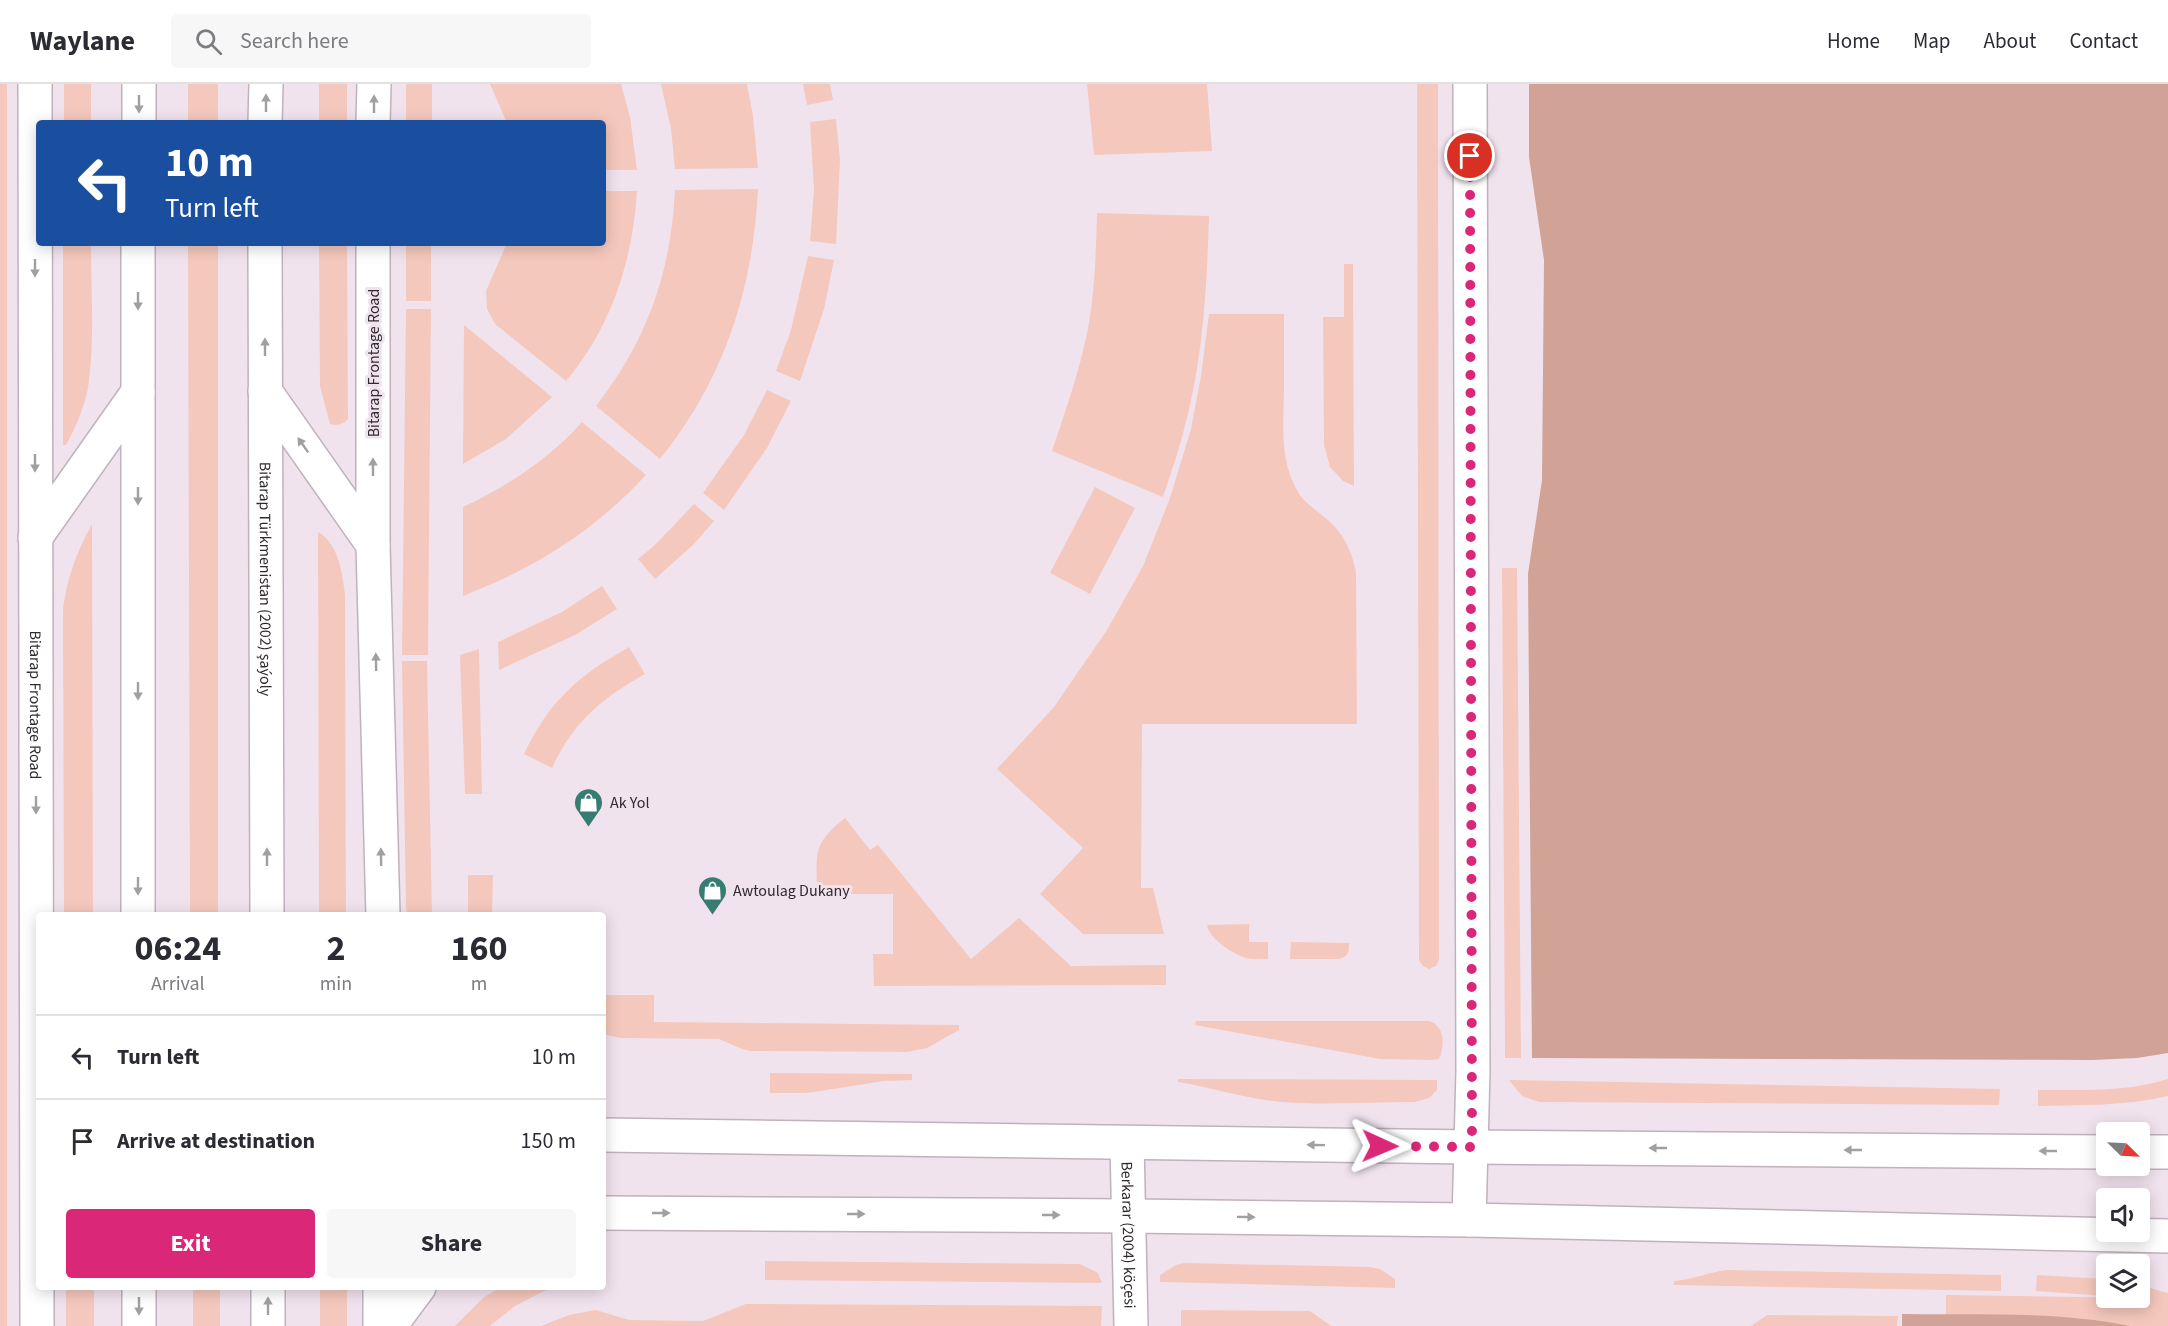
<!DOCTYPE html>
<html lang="en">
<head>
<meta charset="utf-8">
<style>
	:root { --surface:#fff; --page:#f7f7f7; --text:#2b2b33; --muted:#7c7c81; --line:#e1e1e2; --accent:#db2777 }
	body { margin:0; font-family:"Source Sans 3",sans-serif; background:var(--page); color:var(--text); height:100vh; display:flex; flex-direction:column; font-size:22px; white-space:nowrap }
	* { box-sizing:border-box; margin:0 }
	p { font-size:20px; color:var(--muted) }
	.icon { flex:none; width:33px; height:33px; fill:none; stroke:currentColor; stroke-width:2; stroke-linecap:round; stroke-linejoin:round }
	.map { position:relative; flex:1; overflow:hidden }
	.drawer { position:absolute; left:36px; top:828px; width:570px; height:378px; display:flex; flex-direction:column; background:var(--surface); border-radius:6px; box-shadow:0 3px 15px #0003 }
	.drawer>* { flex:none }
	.guide { position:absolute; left:36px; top:36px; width:570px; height:126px; border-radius:6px; box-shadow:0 3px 15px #0003; background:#1a4fa0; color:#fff; overflow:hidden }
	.needle { width:39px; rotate:114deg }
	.controls { position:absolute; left:2096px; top:1038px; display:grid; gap:12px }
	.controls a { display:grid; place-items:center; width:54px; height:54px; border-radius:6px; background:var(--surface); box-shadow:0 3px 15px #0003; font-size:30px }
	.pin { position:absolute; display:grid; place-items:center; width:51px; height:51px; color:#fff; margin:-26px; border:3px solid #fff; border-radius:50%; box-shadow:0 2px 6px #0007 }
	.me { position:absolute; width:66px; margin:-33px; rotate:91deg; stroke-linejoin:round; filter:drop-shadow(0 0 4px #0008) }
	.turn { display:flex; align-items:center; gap:21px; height:126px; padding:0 30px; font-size:27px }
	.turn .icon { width:78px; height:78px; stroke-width:2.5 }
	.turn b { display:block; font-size:42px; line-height:51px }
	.eta { display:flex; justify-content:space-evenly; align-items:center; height:102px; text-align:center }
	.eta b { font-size:36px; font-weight:700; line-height:42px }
	.primary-button { display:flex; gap:12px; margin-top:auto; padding:12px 30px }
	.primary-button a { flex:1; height:69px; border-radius:6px; background:var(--accent); color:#fff; font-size:24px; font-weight:700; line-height:69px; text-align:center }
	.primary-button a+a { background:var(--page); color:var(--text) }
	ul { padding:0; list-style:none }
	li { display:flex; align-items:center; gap:18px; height:84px; padding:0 30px; border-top:2px solid var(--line) }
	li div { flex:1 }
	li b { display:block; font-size:22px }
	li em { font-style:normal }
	header { display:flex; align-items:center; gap:36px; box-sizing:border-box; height:84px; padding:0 30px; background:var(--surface); border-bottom:2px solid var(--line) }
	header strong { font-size:28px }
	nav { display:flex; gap:33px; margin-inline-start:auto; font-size:21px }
	.search { width:420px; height:54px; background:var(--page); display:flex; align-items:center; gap:15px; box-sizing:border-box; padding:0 21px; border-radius:6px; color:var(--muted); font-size:22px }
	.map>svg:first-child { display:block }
	.green { fill:#f5c8bd }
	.forest { fill:#d1a296 }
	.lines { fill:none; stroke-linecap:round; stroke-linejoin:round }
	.minor-casing { stroke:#bfb2bc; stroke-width:36 }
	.tertiary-casing { stroke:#bfb2bc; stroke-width:36 }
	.primary-casing { stroke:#bfb2bc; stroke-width:36 }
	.minor { stroke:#fff; stroke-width:33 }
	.tertiary { stroke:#fff; stroke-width:33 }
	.primary { stroke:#fff; stroke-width:33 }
	.oneway { fill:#a29fa1 }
	.route { stroke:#db2777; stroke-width:10; stroke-dasharray:0 18 }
	.labels { text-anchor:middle; stroke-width:6; stroke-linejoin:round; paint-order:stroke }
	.street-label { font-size:16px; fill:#302a2e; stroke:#f1e3ee }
	.poi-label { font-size:16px; fill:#302a2e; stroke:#f1e3ee; text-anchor:start }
</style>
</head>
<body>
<header>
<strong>Waylane</strong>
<div class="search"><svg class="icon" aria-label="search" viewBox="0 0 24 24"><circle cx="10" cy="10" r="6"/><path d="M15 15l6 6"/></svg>Search here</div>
<nav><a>Home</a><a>Map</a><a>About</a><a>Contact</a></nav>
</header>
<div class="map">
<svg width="2168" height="1242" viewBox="0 0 2168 1242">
	<rect width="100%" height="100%" fill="#f1e3ee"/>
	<path class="green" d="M 0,0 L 7,0 L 7,1242 L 0,1242 Z
		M 64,0 L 91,0 L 91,39 L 64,39 Z
		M 188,0 L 218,0 L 218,39 L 188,39 Z
		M 319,0 L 347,0 L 347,39 L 319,39 Z
		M 406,0 L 432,0 L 432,39 L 406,39 Z
		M 490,0 L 621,0 L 630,33 L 637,86 L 603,86 L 603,39 L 507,39 Z
		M 661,0 L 747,0 L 753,32 L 758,84 L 675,85 L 671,45 Z
		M 803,0 L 830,0 L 833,16 L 807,21 Z
		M 1087,0 L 1207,0 L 1212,67 L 1094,71 Z
		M 1417,0 L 1438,0 L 1439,876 L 1436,882 L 1429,885 L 1423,882 L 1419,876 Z
		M 836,35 L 840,76 L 836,160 L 810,157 L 814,106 L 810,38 Z
		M 758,105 C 753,206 724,296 660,375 L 596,322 C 647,257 671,188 675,106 Z
		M 603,107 L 637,107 C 633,176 611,244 566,297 L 495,240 L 487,225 L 486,207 L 507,159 L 603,159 Z
		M 1097,129 L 1209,132 C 1207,203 1203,274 1185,342 C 1179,366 1171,389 1163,413 L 1052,367 C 1066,325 1081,283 1089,239 C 1095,203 1096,166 1097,129 Z
		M 63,159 L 91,159 C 91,207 95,257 88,304 C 84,324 76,343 66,361 L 63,361 Z
		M 188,159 L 218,159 L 218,831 L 190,831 Z
		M 319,159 L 347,159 L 348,335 C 344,340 336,342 330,340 L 320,302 Z
		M 406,159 L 431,159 L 431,217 L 406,217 Z
		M 808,172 L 834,176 L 824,225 L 800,297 L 776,287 L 791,246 Z
		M 1344,180 L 1353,180 L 1354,402 L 1343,397 L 1330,383 L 1324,361 L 1323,233 L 1344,233 Z
		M 406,225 L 431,225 L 428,571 L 402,571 Z
		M 1209,230 L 1284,230 C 1284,256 1284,282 1284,309 C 1283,342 1280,378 1298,408 C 1305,420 1318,427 1328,436 C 1344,450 1352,468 1356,488 L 1357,640 L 1142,640 L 1141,804 L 1153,804 L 1164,850 L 1083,850 L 1040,810 L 1083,764 L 997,685 L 1054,623 L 1107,546 L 1143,482 L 1170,414 L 1191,345 L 1201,292 Z
		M 464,241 L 552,313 L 506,355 L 463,380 Z
		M 767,306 L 791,317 L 767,364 L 724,426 L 703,409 L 744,351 Z
		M 582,338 L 646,391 C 593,448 535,484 463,512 L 463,423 C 508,402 549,375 582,338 Z
		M 1095,403 L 1135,424 L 1090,510 L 1050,489 Z
		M 694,420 L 714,437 L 694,460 L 655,495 L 638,475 L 655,461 Z
		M 92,440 L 93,831 L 64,831 L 63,525 C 67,494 77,467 92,440 Z
		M 318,448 C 338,458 343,491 345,511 L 346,831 L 319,831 Z
		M 1502,484 L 1517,484 L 1521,974 L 1505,974 Z
		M 602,502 L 617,525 L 575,551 L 499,586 L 498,558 L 562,528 Z
		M 629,563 L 645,590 C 601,615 574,637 552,684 L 524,670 C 550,616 578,592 629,563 Z
		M 479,565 L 482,710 L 465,710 L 460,571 Z
		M 402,577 L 427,577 L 432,831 L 407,831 L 406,823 Z
		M 845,734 L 870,766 L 878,761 L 971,875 L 1019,834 L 1071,882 L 1166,881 L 1166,901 L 874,902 L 873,870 L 893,870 L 893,810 L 817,810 C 817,770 811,761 845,734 Z
		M 468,791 L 493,791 L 492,831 L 468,831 Z
		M 1249,840 L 1249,858 L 1268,858 L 1268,875 C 1259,875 1250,876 1243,873 C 1230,868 1209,854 1207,841 Z
		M 1291,858 L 1349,859 C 1349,867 1349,873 1339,875 L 1290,875 Z
		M 603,911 L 654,911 L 654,938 L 959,941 L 959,946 L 927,964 L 907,968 L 750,967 L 742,965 L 719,955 L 620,954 L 603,950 Z
		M 1196,937 L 1429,937 C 1445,941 1445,962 1439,975 L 1432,976 L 1380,975 L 1195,941 Z
		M 770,989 L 912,990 L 912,996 L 884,997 L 807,1009 L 770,1009 Z
		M 1178,995 L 1437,996 L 1437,1006 L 1429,1014 L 1415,1018 C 1368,1018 1319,1022 1272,1017 C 1240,1013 1210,1003 1178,998 Z
		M 2168,995 L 2168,1012 C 2126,1022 2081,1021 2038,1022 L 2038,1006 C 2081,1006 2127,1008 2168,995 Z
		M 1509,996 L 2000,1005 L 1999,1021 L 1539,1018 L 1522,1012 Z
		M 765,1177 L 1080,1180 L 1098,1189 L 1102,1199 L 765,1196 Z
		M 1184,1179 L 1370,1183 L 1380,1185 L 1395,1195 L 1395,1204 L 1160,1198 L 1160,1191 L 1176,1181 Z
		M 1727,1186 L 2001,1191 L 2001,1207 L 1674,1201 L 1674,1197 C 1692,1196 1709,1188 1727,1186 Z
		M 2037,1191 L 2106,1195 L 2106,1212 L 2036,1207 Z
		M 2139,1201 L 2168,1209 L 2168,1242 L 1946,1242 L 1946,1211 L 2139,1214 Z
		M 66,1203 L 94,1203 L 94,1242 L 66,1242 Z
		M 193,1203 L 220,1203 L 220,1242 L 193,1242 Z
		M 320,1203 L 347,1203 L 347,1242 L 320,1242 Z
		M 501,1203 L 557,1203 L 542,1208 L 515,1222 L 490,1242 L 455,1242 L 484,1213 Z
		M 746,1220 L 1102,1222 L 1101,1242 L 541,1242 L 569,1231 L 596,1226 L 629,1236 L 703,1237 Z
		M 1181,1226 L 1310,1227 L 1331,1242 L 1181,1242 Z
		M 1767,1231 L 1898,1232 L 1897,1242 L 1751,1242 Z"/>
	<path class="forest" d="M 1529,0 L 2168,0 L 2168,969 L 2137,974 L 2092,976 L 1532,974 L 1528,490 L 1542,396 L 1544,176 L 1529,73 Z
		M 1902,1230 C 1978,1231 2055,1227 2130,1242 L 1902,1242 Z"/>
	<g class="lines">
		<defs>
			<g id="minor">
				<path id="s1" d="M 35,0 L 37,1242"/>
				<path d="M 373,39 L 374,0"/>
				<path d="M 373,159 L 373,461 L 383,831"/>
				<path d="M 265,307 L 373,461"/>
				<path d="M 35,454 L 138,308"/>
				<path d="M 1469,1136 L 1473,987 L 1470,0"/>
				<path d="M 380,1242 L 380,1203"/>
			</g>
			<g id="tertiary">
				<path d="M 603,1051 L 1472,1063 L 2106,1068"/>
				<path id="s2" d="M 1127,1059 L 1131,1242"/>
				<path d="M 2139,1068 L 2168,1068"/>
				<path d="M 603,1129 L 1129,1132 L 1469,1136 L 2168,1152"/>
				<path d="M 390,1242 L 419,1203"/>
			</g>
			<g id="primary">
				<path d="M 139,39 L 139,0"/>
				<path d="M 265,39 L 266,0"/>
				<path d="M 138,159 L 138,831"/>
				<path id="s3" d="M 265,159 L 267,831"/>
				<path d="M 139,1203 L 139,1242"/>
				<path d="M 268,1203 L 268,1242"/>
			</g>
		</defs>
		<use href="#minor" class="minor-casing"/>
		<use href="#tertiary" class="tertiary-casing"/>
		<use href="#primary" class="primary-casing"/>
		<use href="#minor" class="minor"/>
		<use href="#tertiary" class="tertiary"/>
		<use href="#primary" class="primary"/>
	</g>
	<defs><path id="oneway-solid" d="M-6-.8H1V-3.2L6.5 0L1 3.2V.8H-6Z" transform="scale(1.5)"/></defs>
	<g class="oneway">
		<use href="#oneway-solid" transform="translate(266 19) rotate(-90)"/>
		<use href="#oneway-solid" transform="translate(139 20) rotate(90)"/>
		<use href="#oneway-solid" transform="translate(374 20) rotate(-90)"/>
		<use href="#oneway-solid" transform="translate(35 184) rotate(90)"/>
		<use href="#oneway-solid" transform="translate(138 217) rotate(90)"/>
		<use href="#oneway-solid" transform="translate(265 263) rotate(-90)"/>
		<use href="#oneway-solid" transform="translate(303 361) rotate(-125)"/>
		<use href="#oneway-solid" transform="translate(35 379) rotate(90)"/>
		<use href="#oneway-solid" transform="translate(373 383) rotate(-90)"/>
		<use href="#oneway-solid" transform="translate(138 412) rotate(90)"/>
		<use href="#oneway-solid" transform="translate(376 578) rotate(-91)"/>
		<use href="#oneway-solid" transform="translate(138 607) rotate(90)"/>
		<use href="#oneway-solid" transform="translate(36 721) rotate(90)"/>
		<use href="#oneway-solid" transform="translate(267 773) rotate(-90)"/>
		<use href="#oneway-solid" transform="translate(381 773) rotate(-91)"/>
		<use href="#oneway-solid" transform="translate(138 802) rotate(90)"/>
		<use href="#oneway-solid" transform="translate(1316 1061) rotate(-179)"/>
		<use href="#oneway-solid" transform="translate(1658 1064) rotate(-180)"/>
		<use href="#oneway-solid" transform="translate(1853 1066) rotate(-180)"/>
		<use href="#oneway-solid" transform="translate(2048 1067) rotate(-180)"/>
		<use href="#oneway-solid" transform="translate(661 1129)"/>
		<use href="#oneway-solid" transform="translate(856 1130)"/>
		<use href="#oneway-solid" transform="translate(1051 1131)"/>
		<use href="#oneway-solid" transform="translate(1246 1133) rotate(1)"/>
		<use href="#oneway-solid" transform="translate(139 1222) rotate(90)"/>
		<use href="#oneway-solid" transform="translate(268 1222) rotate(-90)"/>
	</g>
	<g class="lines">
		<path class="route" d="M 1380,1062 L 1472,1063 L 1470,72"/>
	</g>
	<defs>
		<symbol id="shop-pin" viewBox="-11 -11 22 30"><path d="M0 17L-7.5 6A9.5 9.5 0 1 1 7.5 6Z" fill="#377c70" stroke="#f1e3ee"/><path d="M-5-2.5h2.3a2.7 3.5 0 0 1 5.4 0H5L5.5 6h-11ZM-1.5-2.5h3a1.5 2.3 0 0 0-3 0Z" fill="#fff"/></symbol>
	</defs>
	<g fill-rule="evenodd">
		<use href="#shop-pin" x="572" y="702" width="33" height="45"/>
		<use href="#shop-pin" x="696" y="790" width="33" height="45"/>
	</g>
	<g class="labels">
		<g class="street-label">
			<text transform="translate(373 279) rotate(-90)" y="6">Bitarap Frontage Road</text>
			<text dy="6" stroke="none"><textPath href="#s3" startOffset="336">Bitarap Türkmenistan (2002) şaýoly</textPath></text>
			<text dy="6" stroke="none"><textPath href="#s1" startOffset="621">Bitarap Frontage Road</textPath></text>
			<text dy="6" stroke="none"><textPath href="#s2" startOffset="92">Berkarar (2004) köçesi</textPath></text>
		</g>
		<g class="poi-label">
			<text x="610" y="724">Ak Yol</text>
			<text x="733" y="812">Awtoulag Dukany</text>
		</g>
	</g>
</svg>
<div class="controls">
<a><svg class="needle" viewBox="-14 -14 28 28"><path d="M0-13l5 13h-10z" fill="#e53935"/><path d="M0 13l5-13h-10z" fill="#7c7c81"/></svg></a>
<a><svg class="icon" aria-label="sound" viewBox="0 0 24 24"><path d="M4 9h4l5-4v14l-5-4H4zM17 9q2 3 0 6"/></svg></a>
<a><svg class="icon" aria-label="layers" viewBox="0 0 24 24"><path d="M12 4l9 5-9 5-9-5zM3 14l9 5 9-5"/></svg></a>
</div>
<div class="pin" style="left:1470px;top:72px;background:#d93025"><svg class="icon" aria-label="arrive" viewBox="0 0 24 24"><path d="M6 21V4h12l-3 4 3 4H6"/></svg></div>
<svg class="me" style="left:1380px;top:1062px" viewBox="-20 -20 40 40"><path d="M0-17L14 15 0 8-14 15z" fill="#db2777" stroke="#fff" stroke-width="4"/></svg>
<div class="guide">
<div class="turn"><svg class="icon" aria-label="left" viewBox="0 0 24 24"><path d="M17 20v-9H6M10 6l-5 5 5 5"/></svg><div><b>10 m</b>Turn left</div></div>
</div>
<section class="drawer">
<div class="eta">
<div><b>06:24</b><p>Arrival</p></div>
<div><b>2</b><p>min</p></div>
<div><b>160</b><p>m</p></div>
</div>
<ul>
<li><svg class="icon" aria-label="left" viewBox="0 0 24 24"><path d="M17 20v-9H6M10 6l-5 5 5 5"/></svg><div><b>Turn left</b></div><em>10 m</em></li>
<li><svg class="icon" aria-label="arrive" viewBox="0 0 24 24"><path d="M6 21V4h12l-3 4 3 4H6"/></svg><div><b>Arrive at destination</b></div><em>150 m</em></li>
</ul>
<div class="primary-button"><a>Exit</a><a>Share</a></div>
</section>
</div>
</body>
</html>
